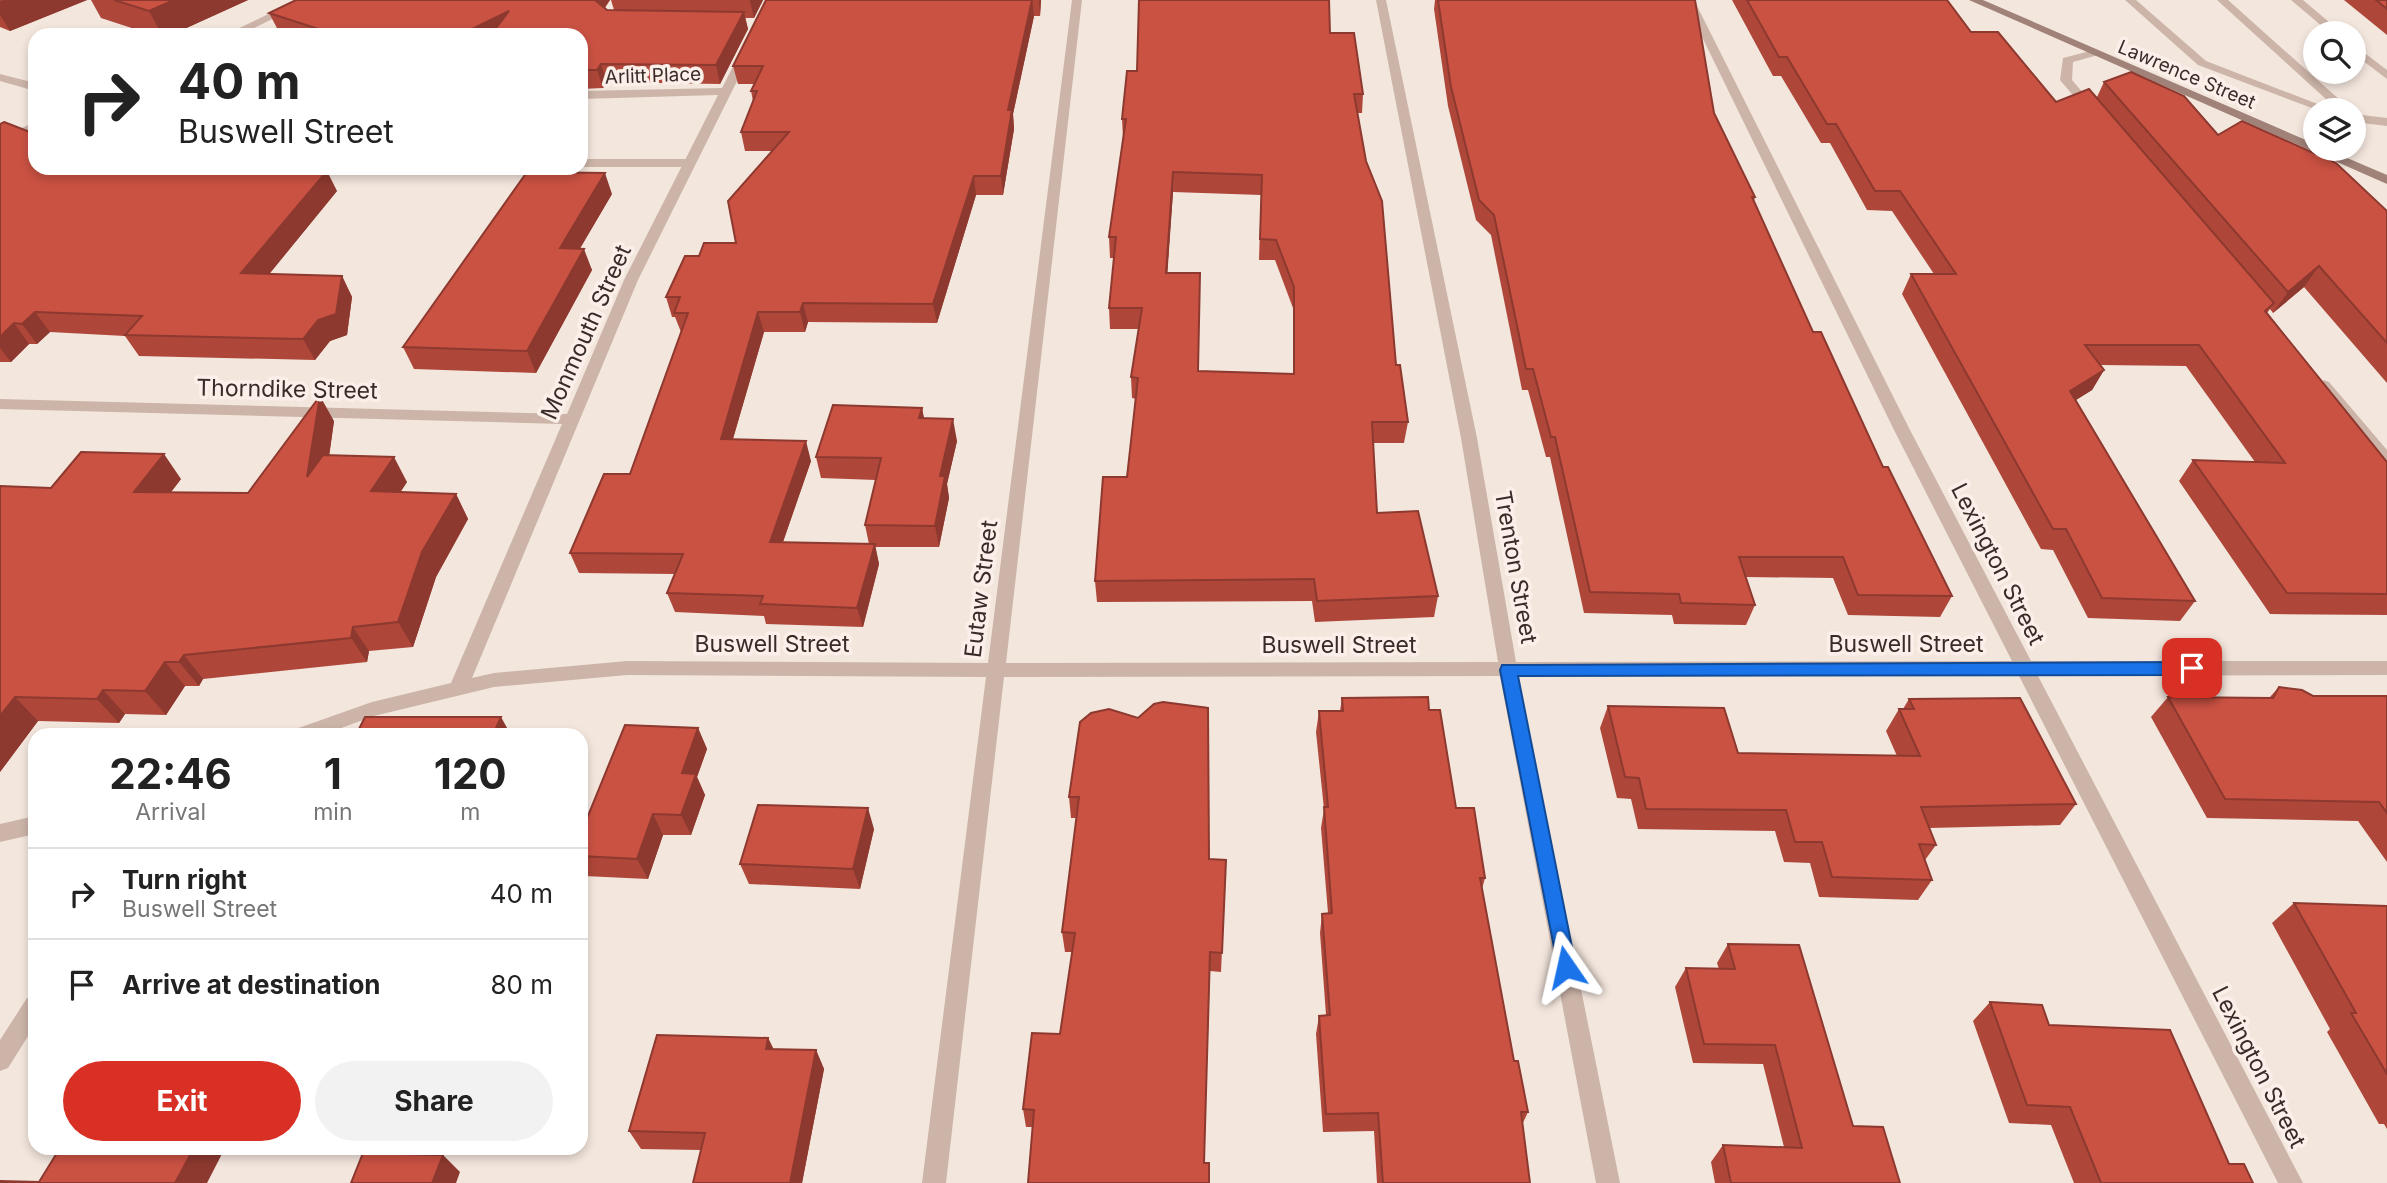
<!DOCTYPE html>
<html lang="en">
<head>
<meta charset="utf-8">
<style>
	:root { --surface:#fff; --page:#f2f2f2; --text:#222; --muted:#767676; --line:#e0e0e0; --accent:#d93025 }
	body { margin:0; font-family:Inter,sans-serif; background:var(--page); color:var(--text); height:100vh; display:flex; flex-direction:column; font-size:26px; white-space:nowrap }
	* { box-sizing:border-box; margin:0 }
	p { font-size:23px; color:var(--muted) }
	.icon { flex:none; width:38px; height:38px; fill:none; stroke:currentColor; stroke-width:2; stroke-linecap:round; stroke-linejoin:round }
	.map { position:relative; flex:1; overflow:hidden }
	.details { position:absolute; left:28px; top:728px; width:560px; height:427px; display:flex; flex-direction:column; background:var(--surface); border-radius:21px; box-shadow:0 4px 10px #0003 }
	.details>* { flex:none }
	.banner { position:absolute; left:28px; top:28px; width:560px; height:147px; border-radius:21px; box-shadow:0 4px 10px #0003; background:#fff; color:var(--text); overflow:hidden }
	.tools { position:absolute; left:2303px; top:21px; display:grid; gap:14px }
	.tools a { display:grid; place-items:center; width:63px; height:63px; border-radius:50%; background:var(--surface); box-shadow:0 4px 10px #0003; font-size:35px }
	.pin { position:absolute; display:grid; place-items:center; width:60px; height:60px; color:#fff; margin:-30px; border-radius:14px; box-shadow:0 4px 10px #0006 }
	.me { position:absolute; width:77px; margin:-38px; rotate:349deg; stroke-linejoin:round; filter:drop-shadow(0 0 5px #0008) }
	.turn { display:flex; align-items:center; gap:24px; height:147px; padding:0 35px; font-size:32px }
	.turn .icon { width:91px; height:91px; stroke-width:2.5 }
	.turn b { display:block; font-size:49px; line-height:60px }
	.eta { display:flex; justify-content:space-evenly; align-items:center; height:119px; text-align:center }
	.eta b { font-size:42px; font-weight:700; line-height:49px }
	.button { display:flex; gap:14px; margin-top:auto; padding:14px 35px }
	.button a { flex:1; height:80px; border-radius:42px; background:var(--accent); color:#fff; font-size:28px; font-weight:700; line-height:80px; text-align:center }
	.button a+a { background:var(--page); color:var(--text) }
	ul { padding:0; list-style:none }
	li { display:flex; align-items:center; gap:21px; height:91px; padding:0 35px; border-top:2px solid var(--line) }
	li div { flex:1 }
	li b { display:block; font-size:26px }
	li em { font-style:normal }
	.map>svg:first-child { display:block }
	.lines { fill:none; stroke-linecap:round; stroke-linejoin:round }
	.service { fill:#ccb4a8; fill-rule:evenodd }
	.minor { fill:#ccb4a8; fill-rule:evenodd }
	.secondary { fill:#a08279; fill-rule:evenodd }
	.wall { fill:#ae473a; fill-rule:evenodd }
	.shaded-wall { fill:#8d392f }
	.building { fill:#ca5243; stroke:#8d392f; stroke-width:2; fill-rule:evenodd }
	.route { fill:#1a73e8; stroke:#114b97; stroke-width:2 }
	.labels { text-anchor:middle; stroke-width:7; stroke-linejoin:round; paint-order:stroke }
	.far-street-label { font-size:19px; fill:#392b28; stroke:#fbf0e9 }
	.street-label { font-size:23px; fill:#392b28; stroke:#fbf0e9 }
</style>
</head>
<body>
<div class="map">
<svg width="2387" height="1183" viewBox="0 0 2387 1183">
	<rect width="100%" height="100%" fill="#f3e6dd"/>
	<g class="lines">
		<path class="service" d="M 2125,0 L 2136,0 L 2206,61 L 2333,110 L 2317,110 L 2198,65 Z
			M 2217,0 L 2228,0 L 2351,110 L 2338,110 Z
			M 0,74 L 35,83 L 35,91 L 0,81 Z
			M 2354,114 L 2387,118 L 2387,126 L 2354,122 Z
			M 581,159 L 690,159 L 696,163 L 690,167 L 581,167 Z"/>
		<path class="minor" d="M 297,0 L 311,0 L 240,35 L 225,35 Z
			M 1072,0 L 1082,0 L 1006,663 L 1498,662 L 1461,438 L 1376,0 L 1386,0 L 1477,438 L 1516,662 L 2012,661 L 1894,430 L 1684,0 L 1694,0 L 1910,430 L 2031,661 L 2387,661 L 2387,675 L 2038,676 L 2303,1183 L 2278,1183 L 2019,676 L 1518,676 L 1620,1183 L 1596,1183 L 1500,676 L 1004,677 L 946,1183 L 922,1183 L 986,677 L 627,675 L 494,687 L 374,716 L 322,735 L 290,735 L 293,730 L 372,702 L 451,683 L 562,424 L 0,409 L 0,399 L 567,414 L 624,280 L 718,95 L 581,99 L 581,91 L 722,88 L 742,49 L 750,49 L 752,51 L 638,280 L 472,678 L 494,673 L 627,661 L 988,663 Z
			M 2291,0 L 2303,0 L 2342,33 L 2330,33 Z
			M 2354,45 L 2387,70 L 2387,79 L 2354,54 Z
			M 2094,50 L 2100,53 L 2098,55 L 2073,62 L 2072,80 L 2097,109 L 2091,113 L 2087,112 L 2060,80 L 2063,58 Z
			M 35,122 L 35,131 L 0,147 L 0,138 Z
			M 2324,380 L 2329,382 L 2387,450 L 2387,465 L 2381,464 L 2319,388 L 2316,385 Z
			M 35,816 L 35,834 L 0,842 L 0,824 Z
			M 35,995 L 35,1025 L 8,1068 L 0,1071 L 0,1040 L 27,998 Z"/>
		<path class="secondary" d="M 1969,0 L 1983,0 L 2315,144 L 2315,149 L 2326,149 L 2387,175 L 2387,184 Z"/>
	</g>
	<path class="wall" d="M 0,0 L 87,0 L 10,31 L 0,27 Z
		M 91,0 L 248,0 L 171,35 L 153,35 L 101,18 Z
		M 296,0 L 610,0 L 605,8 L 607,10 L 614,10 L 611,0 L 763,0 L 754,18 L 745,18 L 748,29 L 720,84 L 607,82 L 603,88 L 581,89 L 581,35 L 291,35 L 278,30 L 269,13 Z
		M 766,0 L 1041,0 L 1040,16 L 1034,16 L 1013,114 L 1014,129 L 1003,195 L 976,195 L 937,323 L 808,322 L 805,332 L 764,332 L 733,439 L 811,461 L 783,542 L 869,544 L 865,525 L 876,480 L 821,478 L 816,457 L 922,408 L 924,419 L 957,441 L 947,484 L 949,498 L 939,547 L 875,547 L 879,564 L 863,627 L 766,624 L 764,616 L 675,612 L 667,593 L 675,574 L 579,573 L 570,553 L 630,474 L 681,332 L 675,317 L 672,317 L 666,297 L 699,256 L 736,243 L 772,151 L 745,151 L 741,132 L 753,101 L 751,91 L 754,84 L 738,84 L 733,66 Z
		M 1435,0 L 1695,0 L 1714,113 L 1755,197 L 1754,201 L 1813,332 L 1883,467 L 1952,596 L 1940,617 L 1848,615 L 1833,578 L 1746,577 L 1755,605 L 1746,625 L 1674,624 L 1672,615 L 1584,613 L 1550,457 L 1546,457 L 1528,390 L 1522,390 L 1491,235 L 1476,220 L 1448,106 L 1434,9 Z
		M 1732,0 L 1947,0 L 1971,32 L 2056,102 L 2097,97 L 2104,82 L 2387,211 L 2387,383 L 2304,287 L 2273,313 L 2270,309 L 2267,313 L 2387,462 L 2387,615 L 2270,614 L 2179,481 L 2193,460 L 2255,462 L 2186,366 L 2100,365 L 2104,370 L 2092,390 L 2076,400 L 2195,601 L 2180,621 L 2088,618 L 2053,550 L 2041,549 L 1902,294 L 1911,274 L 1934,274 L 1892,211 L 1867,210 L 1830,143 L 1821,143 L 1781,76 L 1773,76 Z
		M 2344,0 L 2387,0 L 2387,35 Z
		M 1330,33 L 1363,94 L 1362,113 L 1357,113 L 1396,365 L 1408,422 L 1404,443 L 1373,443 L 1377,513 L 1438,596 L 1434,617 L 1315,622 L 1312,601 L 1097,602 L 1095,581 L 1127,477 L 1136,399 L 1132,398 L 1131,377 L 1139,329 L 1110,329 L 1109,308 L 1114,258 L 1110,258 L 1109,237 L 1123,138 L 1122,119 L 1137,71 ZM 1173,192 L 1261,195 L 1259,260 L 1275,260 L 1293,308 L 1293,374 L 1199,371 L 1167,273 Z
		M 0,124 L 35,168 L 237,168 L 233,170 L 337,191 L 269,274 L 342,276 L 352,297 L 347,335 L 330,341 L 315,360 L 139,356 L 125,336 L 50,332 L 37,344 L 29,344 L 11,362 L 0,362 Z
		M 612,194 L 580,248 L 592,270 L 536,373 L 414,369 L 403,347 Z
		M 334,421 L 329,455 L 407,482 L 400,492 L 456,494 L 468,519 L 436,577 L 413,647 L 369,651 L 367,662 L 203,679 L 199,686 L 185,686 L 166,715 L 125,714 L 119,723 L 38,721 L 0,772 L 51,488 L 181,479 L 171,492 L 248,493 Z
		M 2279,687 L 2313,696 L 2387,696 L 2387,862 L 2358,821 L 2207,818 L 2151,717 L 2168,697 L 2269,698 Z
		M 1342,698 L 1429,710 L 1456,808 L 1485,878 L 1482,889 L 1514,1061 L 1528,1112 L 1522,1125 L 1530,1183 L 1377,1183 L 1374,1131 L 1323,1132 L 1316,1034 L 1319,1016 L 1326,1015 L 1320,933 L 1322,914 L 1328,913 L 1321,828 L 1324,809 L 1316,732 L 1319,711 L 1340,711 Z
		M 1909,699 L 2076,804 L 2060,825 L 1929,828 L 1936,845 L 1925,860 L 1932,880 L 1918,900 L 1819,897 L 1810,863 L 1784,862 L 1775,831 L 1638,829 L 1631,799 L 1617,798 L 1600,728 L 1608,706 L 1738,753 L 1897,756 L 1886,731 L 1899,709 L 1903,709 Z
		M 1080,722 L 1209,859 L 1226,860 L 1221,972 L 1210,971 L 1204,1163 L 1209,1183 L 1033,1127 L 1026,1127 L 1023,1109 L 1060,1034 L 1072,952 L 1065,952 L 1062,932 L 1077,818 L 1071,818 L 1069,797 Z
		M 698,728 L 707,749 L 697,777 L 705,795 L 691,835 L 663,835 L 648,879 L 584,876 L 581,871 L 581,833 Z
		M 874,829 L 860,889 L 749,884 L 740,864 Z
		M 2294,903 L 2387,906 L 2387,1129 L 2384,1124 L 2379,1124 L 2327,1032 L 2330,1029 L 2272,923 Z
		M 1728,944 L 1853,1126 L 1900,1183 L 1715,1183 L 1711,1162 L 1723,1145 L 1784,1147 L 1763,1064 L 1693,1063 L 1675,987 L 1686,968 L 1719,969 L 1717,963 Z
		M 1990,1002 L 2049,1025 L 2253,1183 L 2074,1183 L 2051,1125 L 2009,1123 L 1973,1021 Z
		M 768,1038 L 774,1050 L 816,1050 L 824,1069 L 802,1183 L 693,1183 L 701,1150 L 641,1149 L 629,1131 Z"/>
	<path class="shaded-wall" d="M 4,0 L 87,0 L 10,31 L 0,15 L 0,1 Z
		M 174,0 L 248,0 L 171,35 L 162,35 L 149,11 Z
		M 593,0 L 610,0 L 598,16 Z
		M 750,0 L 763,0 L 754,18 L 750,1 Z
		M 1032,0 L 1034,16 L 1013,114 L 1014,129 L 1003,195 L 1001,176 L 1008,110 Z
		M 1039,0 L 1041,0 L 1040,16 Z
		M 509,11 L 503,35 L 460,35 Z
		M 744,12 L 748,29 L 720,84 L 716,65 Z
		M 601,64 L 607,82 L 603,88 L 597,70 Z
		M 186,168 L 237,168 L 195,189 L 184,169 Z
		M 327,171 L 337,191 L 253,294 L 241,273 Z
		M 1173,172 L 1173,192 L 1166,294 L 1166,273 Z
		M 605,173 L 612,194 L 568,269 L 560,248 Z
		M 974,176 L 976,195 L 937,323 L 933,304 Z
		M 584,249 L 592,270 L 536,373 L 527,351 Z
		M 2319,266 L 2304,287 L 2273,313 L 2288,292 Z
		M 342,276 L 352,297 L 347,335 L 330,341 L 315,360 L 303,339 Z
		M 803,303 L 808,322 L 805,332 L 800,312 Z
		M 35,312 L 50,332 L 37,344 L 22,324 Z
		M 758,312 L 764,332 L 727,459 L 721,439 Z
		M 14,323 L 29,344 L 11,362 L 0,348 L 0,337 Z
		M 2104,370 L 2092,390 L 2058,411 L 2070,391 Z
		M 320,396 L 334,421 L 323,501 L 307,477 Z
		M 922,408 L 926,429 L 919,418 Z
		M 953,419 L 957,441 L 947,484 L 949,498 L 939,547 L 935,526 L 940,476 Z
		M 806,441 L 811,461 L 776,562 L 770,542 Z
		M 164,454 L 181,479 L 152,517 L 134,492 Z
		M 394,457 L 407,482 L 385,516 L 371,491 Z
		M 456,494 L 468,519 L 436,577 L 413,647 L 398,622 L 422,552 Z
		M 875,544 L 879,564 L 863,627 L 857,608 Z
		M 353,627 L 369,651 L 367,662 L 351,638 Z
		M 184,655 L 203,679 L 199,686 L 179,662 Z
		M 165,662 L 185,686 L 166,715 L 145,691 Z
		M 103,690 L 125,714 L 119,723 L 97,699 Z
		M 15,697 L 38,721 L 0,772 L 0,716 Z
		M 501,717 L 511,735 L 493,735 Z
		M 698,728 L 707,749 L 697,777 L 705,795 L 691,835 L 681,815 L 682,773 Z
		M 868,808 L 874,829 L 860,889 L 853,869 Z
		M 653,814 L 663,835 L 648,879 L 637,859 Z
		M 768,1038 L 777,1056 L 766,1049 Z
		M 816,1050 L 824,1069 L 802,1183 L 790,1183 Z
		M 194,1148 L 225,1148 L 207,1183 L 175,1183 Z
		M 443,1155 L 460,1172 L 456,1183 L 432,1183 Z"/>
	<path class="building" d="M 114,0 L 174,0 L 149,11 Z
		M 296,0 L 595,0 L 607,10 L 744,12 L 716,65 L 601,64 L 597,70 L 581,70 L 581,35 L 491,35 L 509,11 L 460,35 L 337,35 L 269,13 Z
		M 766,0 L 1032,0 L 1008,110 L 1012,110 L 1001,176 L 974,176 L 933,304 L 803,303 L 800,312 L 758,312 L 721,439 L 806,441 L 770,542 L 875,544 L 857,608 L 760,604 L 763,596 L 667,593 L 683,554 L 570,553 L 604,474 L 630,474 L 688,313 L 674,313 L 680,297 L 666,297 L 685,256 L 699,256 L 704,243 L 736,243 L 728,201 L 789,132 L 741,132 L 757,91 L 751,91 L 763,66 L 733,66 Z
		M 1139,0 L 1329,0 L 1330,33 L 1354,33 L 1363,94 L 1354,94 L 1366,161 L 1382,201 L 1396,365 L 1400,365 L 1408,422 L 1372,422 L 1377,513 L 1418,511 L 1438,596 L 1317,601 L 1314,579 L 1095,581 L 1103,477 L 1127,477 L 1138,378 L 1131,377 L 1142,308 L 1109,308 L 1116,237 L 1109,237 L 1126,119 L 1122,119 L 1127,71 L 1137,71 ZM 1173,172 L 1262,175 L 1260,239 L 1276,240 L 1294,287 L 1294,374 L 1198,371 L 1200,273 L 1166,273 Z
		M 1438,0 L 1695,0 L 1714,113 L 1755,197 L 1752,197 L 1813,332 L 1821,332 L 1883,467 L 1888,467 L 1952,596 L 1858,595 L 1843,557 L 1739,557 L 1755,605 L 1681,603 L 1679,594 L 1590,592 L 1555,437 L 1551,437 L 1533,369 L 1526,369 L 1494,215 L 1479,200 L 1451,87 Z
		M 1747,0 L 1947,0 L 1971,32 L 1998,32 L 2056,102 L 2089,89 L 2274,303 L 2265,311 L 2387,462 L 2387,594 L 2287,593 L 2193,460 L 2285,463 L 2199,345 L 2085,345 L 2104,370 L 2070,391 L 2195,601 L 2102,598 L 2066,529 L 2053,529 L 1911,274 L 1956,274 L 1900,191 L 1875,191 L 1836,124 L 1827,124 L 1787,57 L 1779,57 Z
		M 2376,0 L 2387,0 L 2387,9 Z
		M 2131,72 L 2184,96 L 2218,135 L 2242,121 L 2336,163 L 2387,211 L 2387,343 L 2319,266 L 2288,292 L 2104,82 Z
		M 4,122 L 35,134 L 35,168 L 186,168 L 184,169 L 327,171 L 241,273 L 342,276 L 336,314 L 318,320 L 303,339 L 125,335 L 142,316 L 35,312 L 22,324 L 14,323 L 0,337 L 0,124 Z
		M 527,172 L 605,173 L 560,248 L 584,249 L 527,351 L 403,347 Z
		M 320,396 L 307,477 L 323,455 L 394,457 L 371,491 L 456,494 L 422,552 L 398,622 L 353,627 L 351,638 L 184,655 L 179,662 L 165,662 L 145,691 L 103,690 L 97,699 L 15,697 L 0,716 L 0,486 L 51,488 L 81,452 L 164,454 L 134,492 L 248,493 Z
		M 833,405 L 922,408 L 919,418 L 953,419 L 940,476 L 945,476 L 935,526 L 865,525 L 881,458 L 816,457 Z
		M 2279,687 L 2302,690 L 2313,696 L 2387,696 L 2387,813 L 2379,802 L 2225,799 L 2168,697 L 2273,698 Z
		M 1428,697 L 1429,710 L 1440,710 L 1456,808 L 1474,808 L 1485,878 L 1480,878 L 1514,1061 L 1518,1061 L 1528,1112 L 1521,1112 L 1530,1183 L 1383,1183 L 1378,1113 L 1326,1114 L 1319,1016 L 1330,1015 L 1322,914 L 1332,913 L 1324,807 L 1328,807 L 1319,711 L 1343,711 L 1342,698 Z
		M 2020,698 L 2076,804 L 1921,807 L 1936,845 L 1919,844 L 1932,880 L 1832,877 L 1822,842 L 1795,842 L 1786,810 L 1646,809 L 1639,778 L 1625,777 L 1608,706 L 1724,708 L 1738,753 L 1920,756 L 1899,709 L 1914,709 L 1909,699 Z
		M 1163,702 L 1208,708 L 1209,859 L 1226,860 L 1222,953 L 1210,952 L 1204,1163 L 1209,1163 L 1209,1183 L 1028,1183 L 1034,1110 L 1023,1109 L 1032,1033 L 1060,1034 L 1075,933 L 1062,932 L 1079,797 L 1069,797 L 1080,722 L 1091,713 L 1109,709 L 1138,718 L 1154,704 Z
		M 365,717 L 501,717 L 493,735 L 356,735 Z
		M 625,725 L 698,728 L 682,773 L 696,774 L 681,815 L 653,814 L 637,859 L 581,856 L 581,833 Z
		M 758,805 L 868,808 L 853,869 L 740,864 Z
		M 2294,903 L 2387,906 L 2387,1074 L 2351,1013 L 2356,1013 Z
		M 1728,944 L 1799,945 L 1853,1126 L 1883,1127 L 1900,1183 L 1731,1183 L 1723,1145 L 1802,1148 L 1775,1045 L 1704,1044 L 1686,968 L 1735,969 Z
		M 1990,1002 L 2042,1005 L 2049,1025 L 2170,1030 L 2229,1164 L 2244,1164 L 2253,1183 L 2101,1183 L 2070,1107 L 2027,1105 Z
		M 657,1035 L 768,1038 L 766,1049 L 816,1050 L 790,1183 L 693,1183 L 705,1133 L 629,1131 Z
		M 60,1148 L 194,1148 L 175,1183 L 0,1183 L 0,1181 L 39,1182 Z
		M 363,1153 L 443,1155 L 432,1183 L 351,1183 Z"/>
	<path class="route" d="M 2192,662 L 2198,664 L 2201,668 L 2198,673 L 2192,675 L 1518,676 L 1576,967 L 1573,973 L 1566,976 L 1559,973 L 1500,670 L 1502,665 Z"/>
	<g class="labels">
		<g class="far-street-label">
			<text transform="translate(2187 74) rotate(23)" y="7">Lawrence Street</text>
			<text transform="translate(653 75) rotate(-2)" y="7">Arlitt Place</text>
		</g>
		<g class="street-label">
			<text transform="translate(586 332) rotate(-66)" y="8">Monmouth Street</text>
			<text transform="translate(287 389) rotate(1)" y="8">Thorndike Street</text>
			<text transform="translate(1998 564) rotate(63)" y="8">Lexington Street</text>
			<text transform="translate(1516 567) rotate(80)" y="8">Trenton Street</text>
			<text transform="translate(981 589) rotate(-83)" y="8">Eutaw Street</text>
			<text x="772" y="652">Buswell Street</text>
			<text x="1906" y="652">Buswell Street</text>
			<text x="1339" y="653">Buswell Street</text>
			<text transform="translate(2259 1067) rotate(63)" y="8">Lexington Street</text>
		</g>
	</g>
</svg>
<div class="tools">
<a><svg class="icon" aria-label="search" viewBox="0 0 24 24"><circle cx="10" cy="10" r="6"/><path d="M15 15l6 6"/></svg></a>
<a><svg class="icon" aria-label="layers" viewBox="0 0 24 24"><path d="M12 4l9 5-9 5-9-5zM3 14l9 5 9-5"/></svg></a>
</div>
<div class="pin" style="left:2192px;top:668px;background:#d93025"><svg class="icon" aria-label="arrive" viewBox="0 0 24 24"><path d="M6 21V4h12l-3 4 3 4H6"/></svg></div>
<svg class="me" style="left:1566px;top:967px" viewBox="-20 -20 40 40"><path d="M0-17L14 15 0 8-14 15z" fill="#1a73e8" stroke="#fff" stroke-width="4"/></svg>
<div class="banner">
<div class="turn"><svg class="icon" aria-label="right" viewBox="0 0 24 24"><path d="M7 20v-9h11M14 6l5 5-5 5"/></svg><div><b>40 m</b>Buswell Street</div></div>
</div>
<section class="details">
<div class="eta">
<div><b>22:46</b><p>Arrival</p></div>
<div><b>1</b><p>min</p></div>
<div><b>120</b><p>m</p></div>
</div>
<ul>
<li><svg class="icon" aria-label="right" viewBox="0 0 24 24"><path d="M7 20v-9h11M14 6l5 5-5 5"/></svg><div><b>Turn right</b><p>Buswell Street</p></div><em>40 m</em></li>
<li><svg class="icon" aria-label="arrive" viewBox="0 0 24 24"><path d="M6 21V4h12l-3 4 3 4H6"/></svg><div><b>Arrive at destination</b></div><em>80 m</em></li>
</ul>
<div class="button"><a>Exit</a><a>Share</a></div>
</section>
</div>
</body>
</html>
